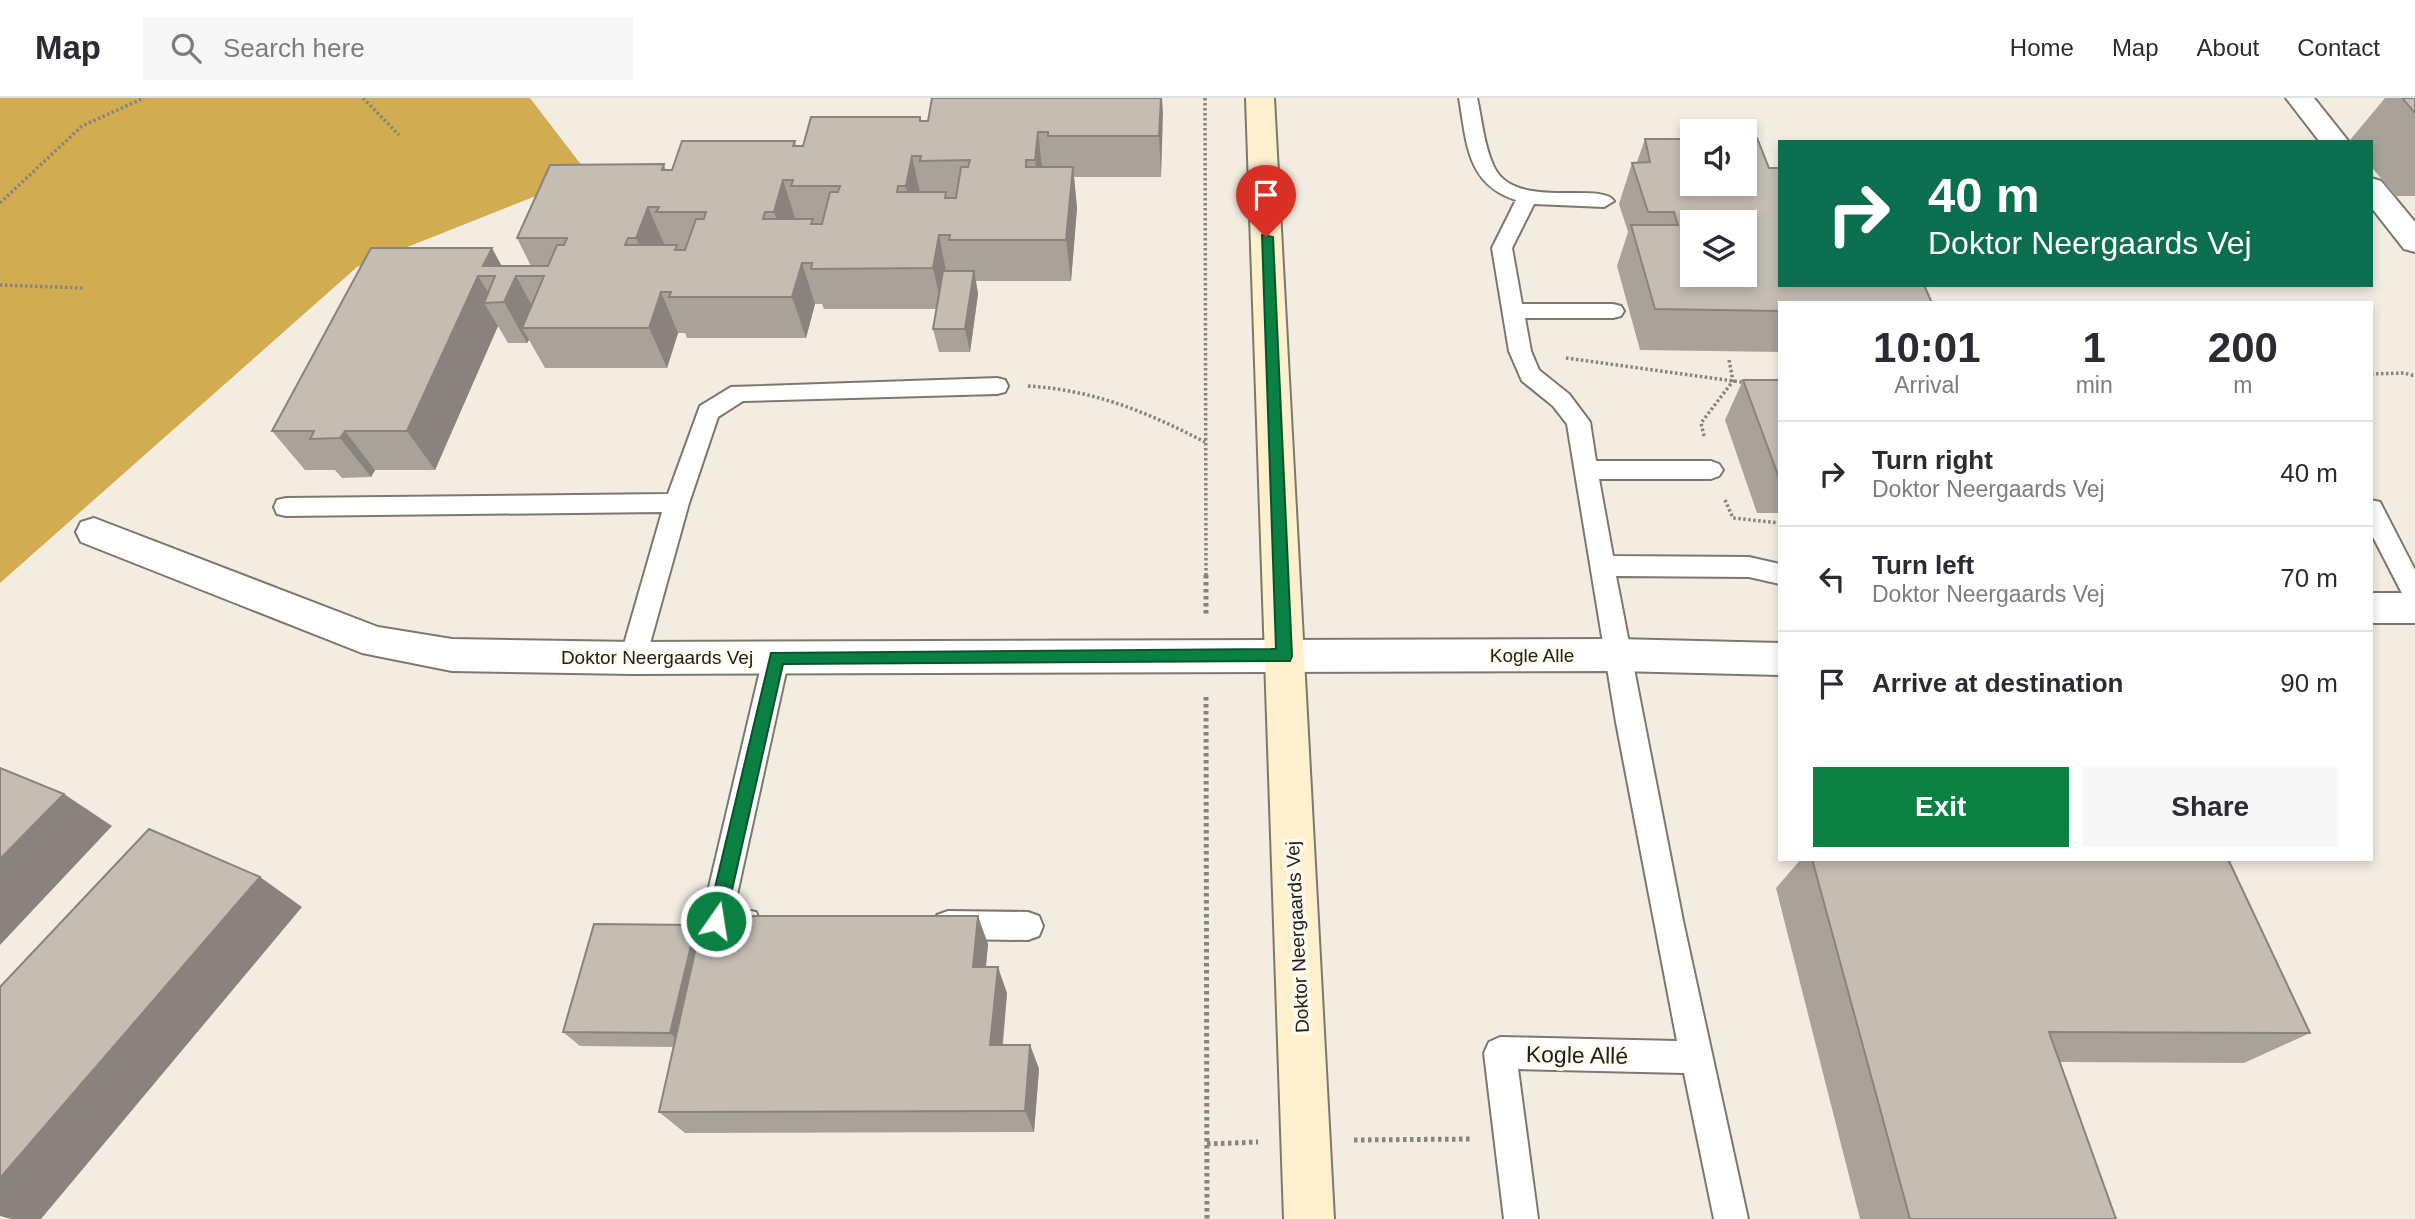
<!DOCTYPE html>
<html lang="en">
<head>
<meta charset="utf-8">
<style>
	:root { --surface:#fff; --page:#f7f7f7; --text:#2b2b33; --muted:#7c7c81; --line:#e1e1e2; --accent:#0b8043 }
	body { margin:0; font-family:Helvetica,sans-serif; background:var(--page); color:var(--text); height:100vh; display:flex; flex-direction:column; font-size:26px; white-space:nowrap }
	* { box-sizing:border-box; margin:0 }
	p { font-size:23px; color:var(--muted) }
	.icon { flex:none; width:38px; height:38px; fill:none; stroke:currentColor; stroke-width:2; stroke-linecap:round; stroke-linejoin:round }
	.map { position:relative; flex:1; overflow:hidden }
	.panel { position:absolute; left:1778px; top:203px; width:595px; height:560px; display:flex; flex-direction:column; background:var(--surface); border-radius:0px; box-shadow:0 4px 10px #0003 }
	.panel>* { flex:none }
	.top-card { position:absolute; left:1778px; top:42px; width:595px; height:147px; border-radius:0px; box-shadow:0 4px 10px #0003; background:#0b6e4f; color:#fff; overflow:hidden }
	.buttons { position:absolute; left:1680px; top:21px; display:grid; gap:14px }
	.buttons a { display:grid; place-items:center; width:77px; height:77px; border-radius:0px; background:var(--surface); box-shadow:0 4px 10px #0003; font-size:35px }
	.pin { position:absolute; display:grid; place-items:center; width:60px; height:60px; color:#fff; margin:-72px -30px; border-radius:50% 50% 50% 0; rotate:-45deg; box-shadow:0 0 7px #0007 }
	.pin .icon { rotate:45deg }
	.me { position:absolute; width:77px; margin:-38px; rotate:13deg; stroke-linejoin:round; filter:drop-shadow(0 0 5px #0008) }
	.turn { display:flex; align-items:center; gap:24px; height:147px; padding:0 35px; font-size:32px }
	.turn .icon { width:91px; height:91px; stroke-width:2.5 }
	.turn b { display:block; font-size:49px; line-height:60px }
	.eta { display:flex; justify-content:space-evenly; align-items:center; height:119px; text-align:center }
	.eta b { font-size:42px; font-weight:800; line-height:49px }
	.action { display:flex; gap:14px; margin-top:auto; padding:14px 35px }
	.action a { flex:1; height:80px; border-radius:0px; background:var(--accent); color:#fff; font-size:28px; font-weight:800; line-height:80px; text-align:center }
	.action a+a { background:var(--page); color:var(--text) }
	ul { padding:0; list-style:none }
	li { display:flex; align-items:center; gap:21px; height:105px; padding:0 35px; border-top:2px solid var(--line) }
	li div { flex:1 }
	li b { display:block; font-size:26px }
	li em { font-style:normal }
	header { display:flex; align-items:center; gap:42px; box-sizing:border-box; height:98px; padding:0 35px; background:var(--surface); border-bottom:2px solid var(--line) }
	header strong { font-size:33px }
	nav { display:flex; gap:38px; margin-inline-start:auto; font-size:24px }
	.search { width:490px; height:63px; background:var(--page); display:flex; align-items:center; gap:18px; box-sizing:border-box; padding:0 24px; border-radius:0px; color:var(--muted); font-size:26px }
	.map>svg:first-child { display:block }
	.forest { fill:#d2ac50 }
	.lines { fill:none; stroke-linecap:round; stroke-linejoin:round }
	.lane-casing { stroke:#7d786d; stroke-width:4 }
	.street-casing { stroke:#7d786d; stroke-width:4 }
	.secondary-casing { stroke:#7d786d; stroke-width:4 }
	.path-far1 { stroke:#88847c; stroke-width:3.5; stroke-dasharray:2.5 2.5; stroke-linecap:butt }
	.path { stroke:#88847c; stroke-width:5; stroke-dasharray:3.5 3.5; stroke-linecap:butt }
	.lane { fill:#fff; fill-rule:evenodd }
	.street { fill:#fff; fill-rule:evenodd }
	.secondary { fill:#feefcd; fill-rule:evenodd }
	.wall { fill:#a8a399 }
	.shaded-wall { fill:#88847d }
	.building { fill:#c3bdb2; stroke:#88847d; stroke-width:2; fill-rule:evenodd }
	.route { fill:#0b8043; stroke:#07532c; stroke-width:2 }
	.labels { text-anchor:middle; stroke-width:7; stroke-linejoin:round; paint-order:stroke }
	.street-label { font-size:19px; fill:#22201b; stroke:#fffbf1 }
	.near-street-label { font-size:23px; fill:#22201b; stroke:#fffbf1 }
</style>
</head>
<body>
<header>
<strong>Map</strong>
<div class="search"><svg class="icon" aria-label="search" viewBox="0 0 24 24"><circle cx="10" cy="10" r="6"/><path d="M15 15l6 6"/></svg>Search here</div>
<nav><a>Home</a><a>Map</a><a>About</a><a>Contact</a></nav>
</header>
<div class="map">
<svg width="2415" height="1121" viewBox="0 0 2415 1121">
	<rect width="100%" height="100%" fill="#f3ede1"/>
	<path class="forest" d="M 0,0 L 530,0 L 589,77 L 357,169 L 0,485 Z"/>
	<g class="lines">
		<defs>
			<path id="lane" d="M 1459,0 L 1477,0 C 1482,22 1484,48 1494,69 C 1515,113 1601,83 1614,103 L 1604,109 L 1534,106 L 1512,150 L 1522,206 L 1613,206 L 1621,208 L 1624,213 L 1621,218 L 1613,220 L 1525,220 L 1531,253 L 1539,272 L 1569,296 L 1590,324 L 1596,363 L 1711,363 L 1719,366 L 1723,372 L 1719,378 L 1711,381 L 1599,381 L 1613,458 L 1749,459 L 1780,466 L 1780,486 L 1749,479 L 1616,478 L 1683,823 L 1748,1121 L 1714,1121 L 1684,975 L 1518,971 L 1538,1121 L 1504,1121 L 1484,955 L 1489,944 L 1500,939 L 1677,943 L 1616,624 L 1567,326 L 1553,308 L 1522,283 L 1509,253 L 1492,150 L 1516,102 C 1466,86 1467,44 1459,0 Z
				M 997,280 L 1005,282 L 1008,288 L 1005,294 L 997,296 L 743,303 L 718,319 L 689,405 L 646,560 L 642,568 L 633,571 L 624,568 L 620,560 L 662,414 L 286,418 L 277,416 L 274,409 L 277,402 L 286,400 L 668,396 L 700,308 L 731,289 Z
				M 2371,402 L 2380,404 L 2415,472 L 2415,506 L 2406,503 L 2371,435 Z
				M 776,549 L 785,552 L 789,560 L 734,810 L 756,814 L 760,824 L 756,834 C 740,840 721,839 705,833 L 701,823 L 763,560 L 767,552 Z
				M 948,813 L 1028,814 L 1039,818 L 1043,828 L 1039,838 L 1028,842 L 948,841 L 937,837 L 933,827 L 937,817 Z"/>
			<path id="street" d="M 2286,0 L 2314,0 L 2349,44 L 2320,44 Z
				M 2371,80 L 2381,83 L 2415,124 L 2415,154 L 2404,151 L 2371,109 Z
				M 94,420 L 378,529 L 452,541 L 633,544 L 1617,541 L 1780,545 L 1780,577 L 1617,573 L 633,576 L 452,573 L 362,555 L 81,444 L 76,434 L 81,424 Z
				M 2371,495 L 2415,495 L 2415,525 L 2371,525 Z"/>
			<path id="secondary" d="M 1246,0 L 1274,0 L 1334,1121 L 1284,1121 Z"/>
		</defs>
		<use href="#lane" class="lane-casing"/>
		<use href="#street" class="street-casing"/>
		<use href="#secondary" class="secondary-casing"/>
		<path class="path-far1" d="M 363,0 L 399,37
			M 1205,0 L 1206,478
			M 0,105 L 82,28 L 144,0
			M 0,187 L 83,190
			M 1566,260 L 1748,285
			M 2371,276 L 2404,275 L 2415,278
			M 1028,288 C 1094,292 1147,314 1205,344
			M 1704,338 L 1701,325 L 1733,283 L 1729,262
			M 1725,402 L 1733,420 L 1780,425"/>
		<path class="path" d="M 1206,477 L 1206,517
			M 1206,599 L 1207,1121
			M 1354,1042 L 1471,1041
			M 1207,1046 L 1258,1044"/>
		<use href="#lane" class="lane"/>
		<use href="#street" class="street"/>
		<use href="#secondary" class="secondary"/>
	</g>
	<path class="wall" d="M 1052,0 L 1162,0 L 1161,79 L 1074,79 L 1077,110 L 1071,183 L 976,183 L 978,196 L 970,254 L 939,254 L 933,231 L 937,211 L 824,211 L 822,206 L 815,206 L 806,240 L 687,240 L 685,235 L 678,235 L 667,270 L 545,270 L 529,242 L 527,245 L 508,245 L 498,228 L 435,372 L 375,372 L 371,379 L 342,380 L 335,372 L 305,372 L 272,333 L 371,150 L 501,168 L 531,168 L 517,140 L 664,66 L 666,72 L 672,72 L 795,43 L 796,48 L 803,48 L 921,23 L 928,23 L 1043,1 Z
		M 2385,0 L 2415,0 L 2415,98 L 2395,98 L 2371,68 L 2371,44 L 2352,44 L 2350,42 Z
		M 1645,41 L 1780,205 L 1780,254 L 1640,252 L 1617,168 L 1628,134 L 1619,106 L 1632,65 L 1637,64 Z
		M 1743,282 L 1780,282 L 1780,415 L 1757,415 L 1725,322 Z
		M 1801,761 L 2228,761 L 2310,935 L 2244,965 L 2060,964 L 2116,1121 L 1860,1121 L 1776,790 Z
		M 696,827 L 700,832 L 988,846 L 986,869 L 1007,895 L 1003,947 L 1030,947 L 1039,971 L 1034,1034 L 685,1035 L 659,1014 L 673,949 L 580,948 L 563,934 Z"/>
	<path class="shaded-wall" d="M 1161,0 L 1162,0 L 1163,15 L 1161,79 L 1159,38 Z
		M 1038,34 L 1043,76 L 1040,104 L 1035,62 Z
		M 912,58 L 921,99 L 915,129 L 906,88 Z
		M 1073,69 L 1077,110 L 1071,183 L 1066,142 Z
		M 783,82 L 796,123 L 788,155 L 774,114 Z
		M 648,109 L 666,150 L 654,181 L 636,140 Z
		M 939,137 L 947,178 L 942,211 L 933,170 Z
		M 492,150 L 512,187 L 516,178 L 538,219 L 522,230 L 529,242 L 527,245 L 504,204 L 495,178 L 483,168 Z
		M 802,165 L 815,206 L 806,240 L 792,199 Z
		M 974,173 L 978,196 L 970,254 L 965,231 Z
		M 478,178 L 494,204 L 484,205 L 498,228 L 435,372 L 407,333 Z
		M 661,194 L 678,235 L 667,270 L 649,230 Z
		M 345,333 L 375,372 L 371,379 L 340,340 Z
		M 64,696 L 112,728 L 0,847 L 0,761 Z
		M 260,779 L 302,809 L 41,1121 L 11,1121 L 0,1118 L 0,1080 Z
		M 978,818 L 988,846 L 983,895 L 973,869 Z
		M 696,827 L 709,842 L 684,949 L 670,935 Z
		M 998,869 L 1007,895 L 1000,971 L 990,947 Z
		M 1030,947 L 1039,971 L 1034,1034 L 1025,1013 Z"/>
	<path class="building" d="M 932,0 L 1161,0 L 1159,38 L 1048,38 L 1048,34 L 1038,34 L 1035,62 L 1026,62 L 1026,69 L 1073,69 L 1066,142 L 949,142 L 950,137 L 939,137 L 933,170 L 811,171 L 812,165 L 802,165 L 792,199 L 669,199 L 671,194 L 661,194 L 649,230 L 522,230 L 544,178 L 516,178 L 504,204 L 484,205 L 495,178 L 478,178 L 407,333 L 345,333 L 340,340 L 310,341 L 314,333 L 272,333 L 371,150 L 492,150 L 483,168 L 548,168 L 557,147 L 564,147 L 567,140 L 517,140 L 550,67 L 664,66 L 662,72 L 672,72 L 682,43 L 795,43 L 793,48 L 803,48 L 811,19 L 920,19 L 920,23 L 928,23 ZM 912,58 L 921,58 L 920,63 L 970,62 L 968,69 L 961,69 L 956,100 L 945,100 L 946,94 L 897,94 L 898,88 L 906,88 ZM 783,82 L 793,82 L 791,88 L 840,88 L 838,94 L 830,94 L 822,126 L 811,126 L 813,121 L 763,121 L 765,114 L 774,114 ZM 648,109 L 659,109 L 656,114 L 706,114 L 704,121 L 696,121 L 685,152 L 675,152 L 677,147 L 625,147 L 628,140 L 636,140 Z
		M 2402,0 L 2415,0 L 2415,15 Z
		M 1745,40 L 1757,40 L 1769,70 L 1780,70 L 1780,187 L 1924,187 L 1932,205 L 1780,205 L 1780,213 L 1655,211 L 1631,127 L 1678,127 L 1674,114 L 1648,114 L 1632,65 L 1650,64 L 1645,41 L 1692,41 L 1692,86 L 1745,86 ZM 1692,124 L 1745,124 L 1745,177 L 1692,177 Z
		M 943,173 L 974,173 L 965,231 L 933,231 Z
		M 1743,282 L 1780,282 L 1780,377 L 1778,377 Z
		M 0,670 L 64,696 L 0,761 Z
		M 149,731 L 260,779 L 0,1080 L 0,889 Z
		M 1812,761 L 2228,761 L 2310,935 L 2049,934 L 2116,1121 L 1910,1121 Z
		M 703,818 L 978,818 L 973,869 L 998,869 L 990,947 L 1030,947 L 1025,1013 L 659,1014 Z
		M 594,826 L 696,827 L 670,935 L 563,934 Z"/>
	<path class="route" d="M 1262,137 L 1273,139 L 1292,558 L 1290,563 L 783,566 L 725,823 L 722,829 L 716,832 L 710,829 L 707,823 L 771,555 L 1276,551 Z"/>
	<g class="labels">
		<g class="street-label">
			<text x="1532" y="564">Kogle Alle</text>
			<text x="657" y="566">Doktor Neergaards Vej</text>
			<text transform="translate(1297 839) rotate(-93)" y="7">Doktor Neergaards Vej</text>
		</g>
		<g class="near-street-label">
			<text transform="translate(1577 957) rotate(1)" y="8">Kogle Allé</text>
		</g>
	</g>
</svg>
<div class="buttons">
<a><svg class="icon" aria-label="sound" viewBox="0 0 24 24"><path d="M4 9h4l5-4v14l-5-4H4zM17 9q2 3 0 6"/></svg></a>
<a><svg class="icon" aria-label="layers" viewBox="0 0 24 24"><path d="M12 4l9 5-9 5-9-5zM3 14l9 5 9-5"/></svg></a>
</div>
<div class="pin" style="left:1266px;top:139px;background:#d93025"><svg class="icon" aria-label="arrive" viewBox="0 0 24 24"><path d="M6 21V4h12l-3 4 3 4H6"/></svg></div>
<svg class="me" style="left:716px;top:823px" viewBox="-20 -20 40 40"><circle r="17" fill="#0b8043" stroke="#fff" stroke-width="3"/><path d="M0-11L8 9 0 5-8 9z" fill="#fff"/></svg>
<div class="top-card">
<div class="turn"><svg class="icon" aria-label="right" viewBox="0 0 24 24"><path d="M7 20v-9h11M14 6l5 5-5 5"/></svg><div><b>40 m</b>Doktor Neergaards Vej</div></div>
</div>
<section class="panel">
<div class="eta">
<div><b>10:01</b><p>Arrival</p></div>
<div><b>1</b><p>min</p></div>
<div><b>200</b><p>m</p></div>
</div>
<ul>
<li><svg class="icon" aria-label="right" viewBox="0 0 24 24"><path d="M7 20v-9h11M14 6l5 5-5 5"/></svg><div><b>Turn right</b><p>Doktor Neergaards Vej</p></div><em>40 m</em></li>
<li><svg class="icon" aria-label="left" viewBox="0 0 24 24"><path d="M17 20v-9H6M10 6l-5 5 5 5"/></svg><div><b>Turn left</b><p>Doktor Neergaards Vej</p></div><em>70 m</em></li>
<li><svg class="icon" aria-label="arrive" viewBox="0 0 24 24"><path d="M6 21V4h12l-3 4 3 4H6"/></svg><div><b>Arrive at destination</b></div><em>90 m</em></li>
</ul>
<div class="action"><a>Exit</a><a>Share</a></div>
</section>
</div>
</body>
</html>
